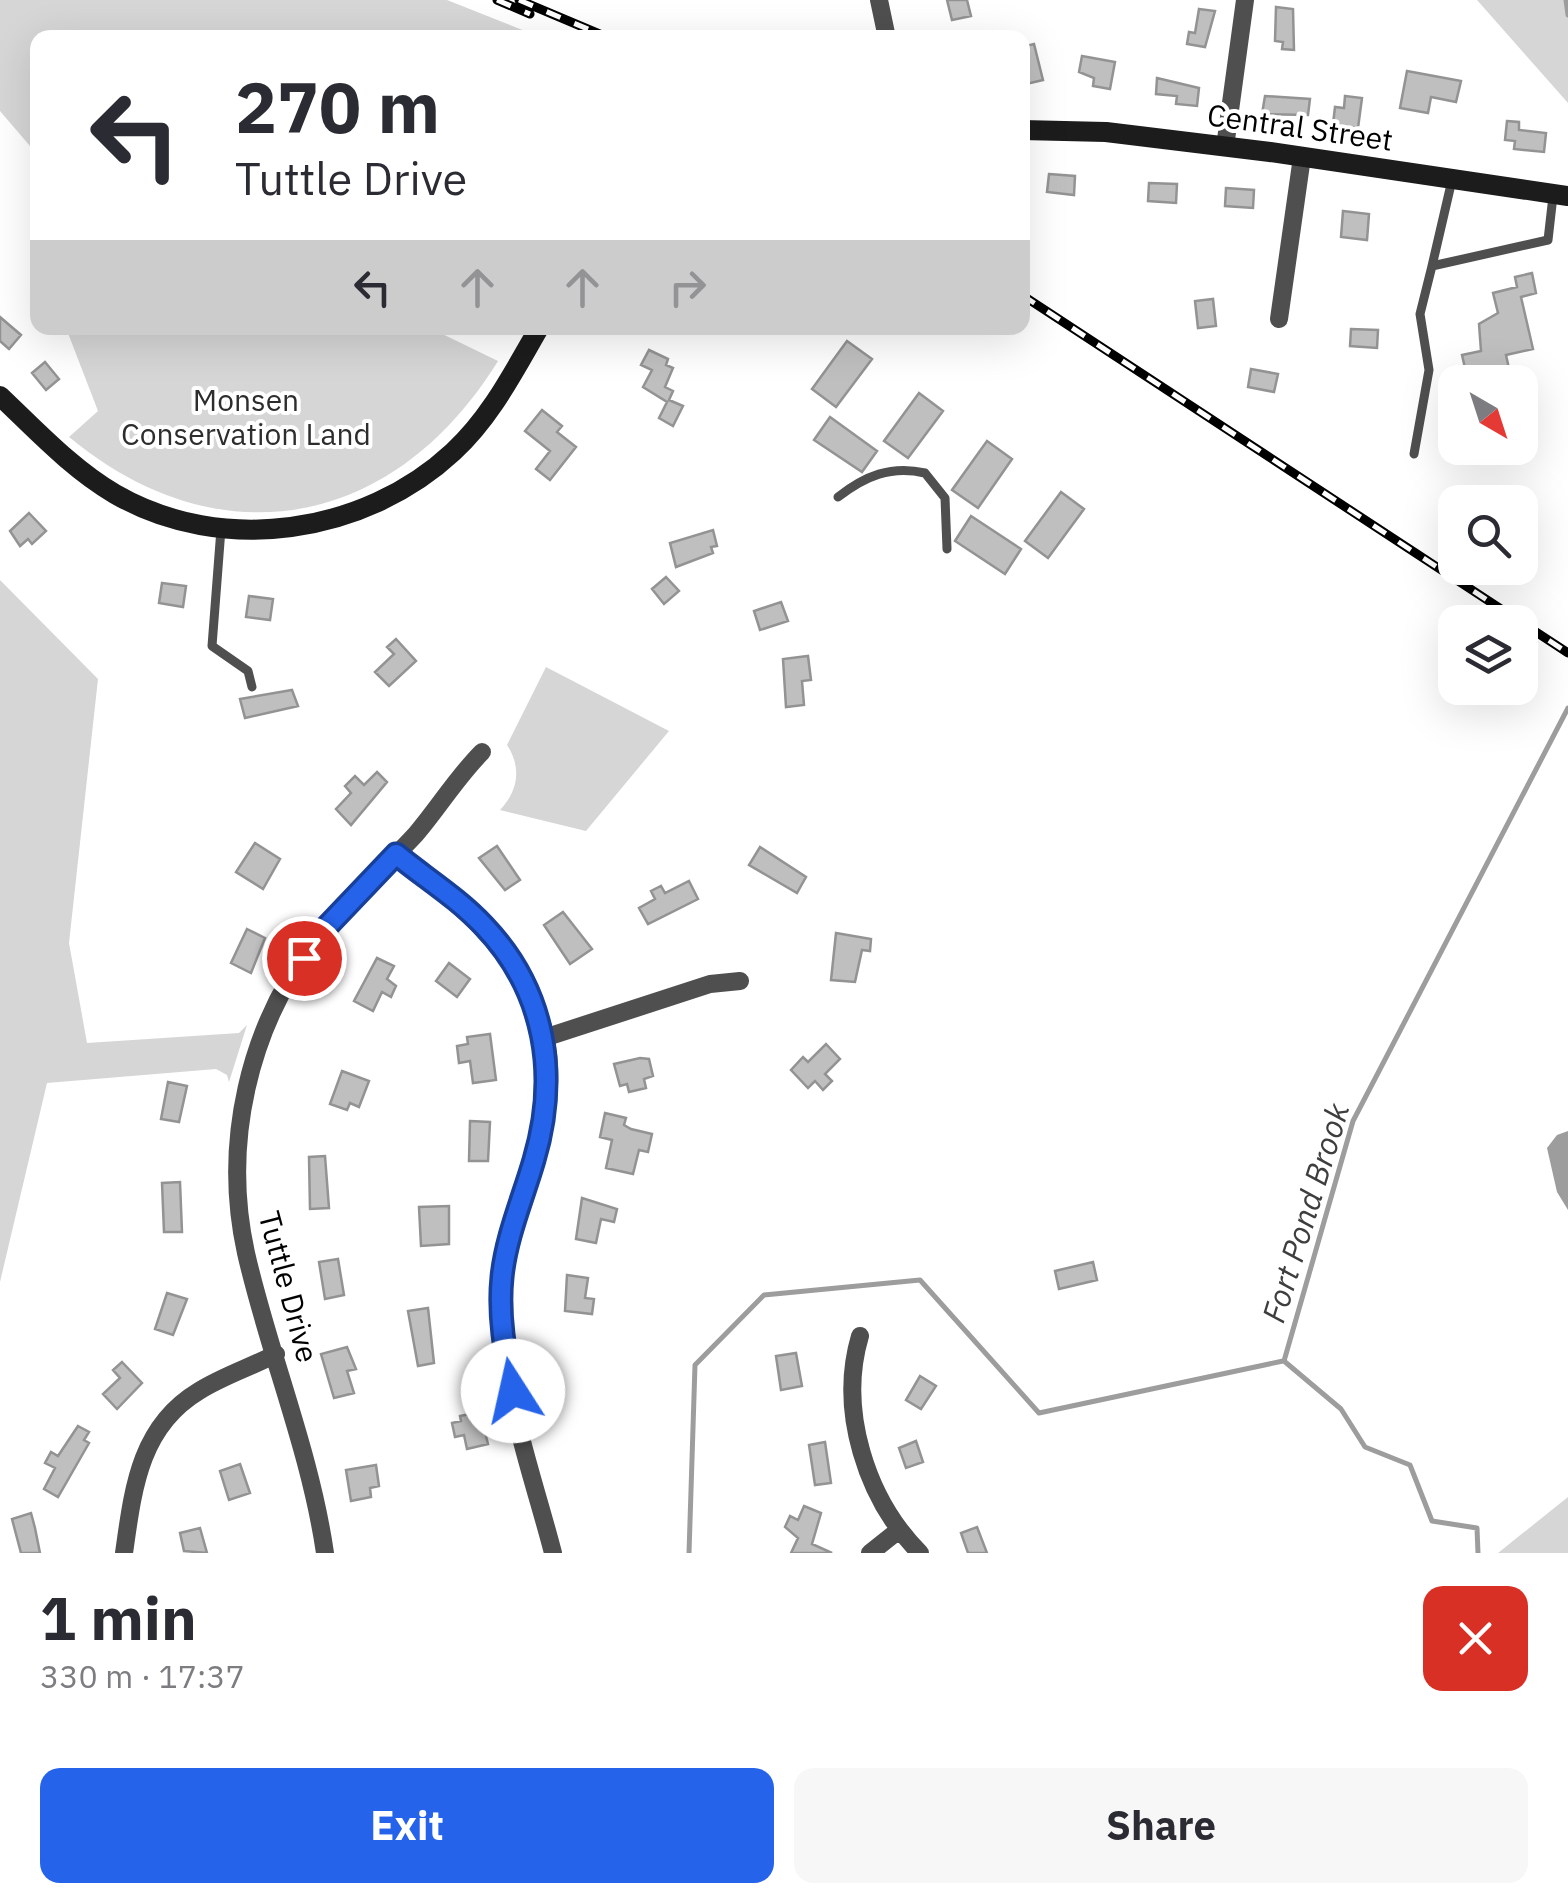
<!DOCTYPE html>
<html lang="en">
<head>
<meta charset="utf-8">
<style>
	:root { --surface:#fff; --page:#f7f7f7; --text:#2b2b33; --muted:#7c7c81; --accent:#2563eb }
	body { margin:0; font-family:"IBM Plex Sans",sans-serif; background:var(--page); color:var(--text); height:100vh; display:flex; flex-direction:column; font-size:38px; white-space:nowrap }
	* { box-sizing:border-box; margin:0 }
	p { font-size:32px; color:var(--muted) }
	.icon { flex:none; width:55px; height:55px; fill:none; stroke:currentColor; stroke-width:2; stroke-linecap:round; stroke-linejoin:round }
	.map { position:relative; height:1553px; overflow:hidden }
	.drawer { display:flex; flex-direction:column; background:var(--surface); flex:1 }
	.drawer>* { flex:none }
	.guide { position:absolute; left:30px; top:30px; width:1000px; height:305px; border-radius:20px; box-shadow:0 10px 40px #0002; background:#fff; color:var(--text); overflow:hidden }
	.needle { width:65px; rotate:141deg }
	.fabs { position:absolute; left:1438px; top:365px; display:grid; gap:20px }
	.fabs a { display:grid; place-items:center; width:100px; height:100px; border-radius:20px; background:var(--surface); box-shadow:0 10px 40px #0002; font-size:50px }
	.pin { position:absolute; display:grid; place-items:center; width:85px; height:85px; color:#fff; margin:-42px; border:5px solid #fff; border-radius:50%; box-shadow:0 2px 10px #0007 }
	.me { position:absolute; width:110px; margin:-55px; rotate:350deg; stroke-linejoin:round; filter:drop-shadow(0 0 8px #0008) }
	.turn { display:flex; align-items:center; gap:35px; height:210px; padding:0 40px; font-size:45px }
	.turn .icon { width:130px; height:130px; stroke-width:2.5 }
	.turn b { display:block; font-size:70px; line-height:85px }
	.lanes { display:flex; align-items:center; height:95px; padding:0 40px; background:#0003; justify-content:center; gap:50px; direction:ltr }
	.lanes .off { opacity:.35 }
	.round { display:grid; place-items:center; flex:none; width:105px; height:105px; border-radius:20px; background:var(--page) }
	.headline { display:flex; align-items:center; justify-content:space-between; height:170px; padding:0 40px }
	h1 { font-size:60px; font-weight:700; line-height:75px }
	.primary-button { display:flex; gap:20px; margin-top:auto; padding:20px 40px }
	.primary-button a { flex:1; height:115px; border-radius:20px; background:var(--accent); color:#fff; font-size:40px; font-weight:700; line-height:115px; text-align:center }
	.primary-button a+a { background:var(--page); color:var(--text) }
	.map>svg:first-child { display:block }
	.green { fill:#d6d6d6 }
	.water { fill:#9d9d9d }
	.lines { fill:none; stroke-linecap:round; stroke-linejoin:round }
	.stream { stroke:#9d9d9d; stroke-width:5 }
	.building { fill:#bfbfbf; stroke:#939393; stroke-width:2.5 }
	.lane { stroke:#4f4f4f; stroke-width:9 }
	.street { stroke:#4f4f4f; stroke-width:18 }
	.secondary { stroke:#1c1c1c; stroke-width:20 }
	.rail-casing { stroke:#000; stroke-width:9 }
	.rail { stroke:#fff; stroke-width:5; stroke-dasharray:15; stroke-linecap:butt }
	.route-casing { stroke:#184099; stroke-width:25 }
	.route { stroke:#2563eb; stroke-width:18 }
	.labels { text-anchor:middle; stroke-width:8; stroke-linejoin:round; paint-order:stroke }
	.street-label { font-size:30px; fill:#000; stroke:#fff }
	.park-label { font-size:30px; fill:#2d2d2d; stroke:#fff }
	.water-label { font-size:32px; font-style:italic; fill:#3e3e3e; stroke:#fff }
</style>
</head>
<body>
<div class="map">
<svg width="1568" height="1553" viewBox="0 0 1568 1553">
	<rect width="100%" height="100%" fill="#fff"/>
	<path class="green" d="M 0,0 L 447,0 L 540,37 L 38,38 L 37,162 L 30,146 L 0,111 Z
		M 1477,0 L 1568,0 L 1568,103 Z
		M 66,328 L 430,328 L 498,361 C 395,528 220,562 69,437 L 98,411 Z
		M 0,580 L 98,679 L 69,943 L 87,1043 L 239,1033 L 247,1025 L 229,1082 L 227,1075 L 216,1069 L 47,1083 L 0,1282 Z
		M 546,667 L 669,731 L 586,831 L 500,810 C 518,791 522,768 507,745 Z
		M 1568,1497 L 1568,1553 L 1498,1553 Z"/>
	<path class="water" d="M 1568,1131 L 1568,1210 L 1557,1192 L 1547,1148 L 1557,1135 Z"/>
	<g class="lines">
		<path class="stream" d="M 1566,0 L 1568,15
			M 689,1553 L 695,1365 L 764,1295 L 920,1280 L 1039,1413 L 1283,1361
			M 1478,1553 L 1477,1528 L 1432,1521 L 1410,1465 L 1365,1447 L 1341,1409 L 1284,1361 L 1353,1121 L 1568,708"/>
	</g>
	<path class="building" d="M 947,0 L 967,0 L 971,16 L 952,20 Z
		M 1276,7 L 1293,9 L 1294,50 L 1282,49 L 1283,42 L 1275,41 Z
		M 1199,9 L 1215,11 L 1205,47 L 1187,44 L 1189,32 L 1195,33 Z
		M 1034,44 L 1043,80 L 1022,85 L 1022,47 Z
		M 1082,56 L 1115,62 L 1110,89 L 1093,86 L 1094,78 L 1079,72 Z
		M 1407,71 L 1461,81 L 1456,102 L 1431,97 L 1428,113 L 1400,108 Z
		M 1157,78 L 1199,88 L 1197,106 L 1176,104 L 1177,96 L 1156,94 Z
		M 1265,96 L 1310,99 L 1308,115 L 1262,114 Z
		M 1345,96 L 1362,98 L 1358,128 L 1333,124 L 1335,107 L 1344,108 Z
		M 1507,121 L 1519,122 L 1519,130 L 1546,133 L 1544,152 L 1514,149 L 1515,141 L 1505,140 Z
		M 1049,174 L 1075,176 L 1074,195 L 1047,192 Z
		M 1149,183 L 1177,184 L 1176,203 L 1148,201 Z
		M 1226,188 L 1254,190 L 1253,208 L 1225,206 Z
		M 1343,211 L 1369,214 L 1367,240 L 1341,237 Z
		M 1532,273 L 1536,293 L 1521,297 L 1533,349 L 1506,355 L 1512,382 L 1453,382 L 1450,373 L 1465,368 L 1462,355 L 1481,351 L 1479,324 L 1498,313 L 1493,293 L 1517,287 L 1515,277 Z
		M 1213,299 L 1216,326 L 1198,328 L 1195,301 Z
		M 0,317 L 21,335 L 9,349 L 0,341 Z
		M 1351,329 L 1378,330 L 1377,348 L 1350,346 Z
		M 847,341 L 872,359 L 836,407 L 812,389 Z
		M 649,350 L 668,359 L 666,365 L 673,368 L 665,387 L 673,391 L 669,400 L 683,406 L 673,426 L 659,418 L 667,402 L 643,387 L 652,370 L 641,365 Z
		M 45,362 L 59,379 L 46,390 L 32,373 Z
		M 1251,369 L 1278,374 L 1274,392 L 1248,387 Z
		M 919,393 L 943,411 L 908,458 L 884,441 Z
		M 542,410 L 562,426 L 557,432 L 576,447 L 550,480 L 536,469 L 550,451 L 525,431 Z
		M 830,417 L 877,451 L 862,472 L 814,440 Z
		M 987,441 L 1012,459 L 978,508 L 952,490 Z
		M 1061,492 L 1084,509 L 1048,558 L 1025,541 Z
		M 29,513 L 46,531 L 32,544 L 28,539 L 20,546 L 10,531 Z
		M 971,516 L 1021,549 L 1005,574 L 955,541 Z
		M 713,530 L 717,546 L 711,547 L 713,553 L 676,567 L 670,543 Z
		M 666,577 L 679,591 L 664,604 L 652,589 Z
		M 162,583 L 186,586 L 183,607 L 159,603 Z
		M 249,596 L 273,599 L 270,620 L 246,617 Z
		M 781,602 L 788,621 L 760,630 L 754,611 Z
		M 396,639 L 416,661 L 389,686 L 375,672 L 394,654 L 387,647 Z
		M 808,656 L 811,680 L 802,681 L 804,705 L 786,707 L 783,659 Z
		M 292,690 L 298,706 L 245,718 L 240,699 Z
		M 377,772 L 387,782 L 351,825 L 336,809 L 351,793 L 345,786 L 355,776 L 364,785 Z
		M 255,843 L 280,859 L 263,889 L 236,872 Z
		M 497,846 L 520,880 L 505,890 L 479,858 Z
		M 760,847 L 806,877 L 797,893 L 749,865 Z
		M 689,881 L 698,899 L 648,924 L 639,908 L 655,899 L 651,891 L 661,886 L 665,893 Z
		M 563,912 L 592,949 L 570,964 L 544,925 Z
		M 247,929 L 265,938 L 251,973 L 231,963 Z
		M 836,933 L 871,939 L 870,951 L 862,950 L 855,982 L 831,980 Z
		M 377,958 L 394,966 L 387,979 L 396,986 L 391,997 L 382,992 L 373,1011 L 354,1001 Z
		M 449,963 L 470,979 L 457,997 L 436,981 Z
		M 490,1034 L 496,1080 L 473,1083 L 470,1061 L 459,1063 L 457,1046 L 468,1044 L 467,1037 Z
		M 826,1044 L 840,1059 L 825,1074 L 832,1081 L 823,1090 L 815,1081 L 808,1088 L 791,1070 L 803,1057 L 808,1062 Z
		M 640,1058 L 649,1059 L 653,1076 L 644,1079 L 646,1088 L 629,1092 L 627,1084 L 620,1086 L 614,1064 Z
		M 342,1071 L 369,1081 L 359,1107 L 350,1103 L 347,1110 L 330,1104 Z
		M 168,1082 L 187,1086 L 179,1122 L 161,1119 Z
		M 605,1113 L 626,1118 L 624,1125 L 631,1129 L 652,1134 L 648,1152 L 639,1150 L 633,1174 L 606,1168 L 612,1140 L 600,1137 Z
		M 470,1121 L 490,1122 L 488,1161 L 469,1161 Z
		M 325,1156 L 329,1208 L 310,1209 L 309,1157 Z
		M 180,1182 L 182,1232 L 164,1232 L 162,1183 Z
		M 582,1198 L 617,1209 L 614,1222 L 601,1219 L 596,1243 L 576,1239 Z
		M 449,1206 L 449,1244 L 421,1246 L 419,1207 Z
		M 338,1259 L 344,1295 L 325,1299 L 319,1262 Z
		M 1093,1262 L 1097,1280 L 1059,1289 L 1055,1271 Z
		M 567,1275 L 588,1278 L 585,1298 L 594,1299 L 592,1314 L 565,1311 Z
		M 167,1293 L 187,1299 L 173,1335 L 155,1329 Z
		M 428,1308 L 434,1363 L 418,1366 L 408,1311 Z
		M 347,1347 L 356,1369 L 347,1371 L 354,1393 L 334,1398 L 321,1354 Z
		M 796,1353 L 802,1386 L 781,1390 L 776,1356 Z
		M 122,1362 L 142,1383 L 117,1409 L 103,1394 L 120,1378 L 113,1370 Z
		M 920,1376 L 936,1386 L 921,1409 L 906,1400 Z
		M 480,1412 L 488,1444 L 467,1449 L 464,1435 L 455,1437 L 452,1423 L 461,1421 L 460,1416 Z
		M 78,1426 L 89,1432 L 84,1440 L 89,1443 L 58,1497 L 44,1489 L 55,1468 L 45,1463 L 51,1452 L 58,1456 Z
		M 916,1441 L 923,1462 L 906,1468 L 899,1448 Z
		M 825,1442 L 831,1483 L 815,1485 L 809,1445 Z
		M 240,1464 L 250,1493 L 229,1500 L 220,1471 Z
		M 376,1465 L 379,1486 L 370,1488 L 371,1497 L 351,1501 L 346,1470 Z
		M 804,1506 L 821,1513 L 812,1544 L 832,1553 L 791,1553 L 798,1538 L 785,1527 L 790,1516 L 798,1520 Z
		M 31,1513 L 35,1528 L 40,1553 L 21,1553 L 12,1519 Z
		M 977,1527 L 987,1553 L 968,1553 L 961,1533 Z
		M 200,1528 L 207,1553 L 184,1551 L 180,1533 Z"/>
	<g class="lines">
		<path class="lane" d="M 1432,266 L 1452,180
			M 1414,454 L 1429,370 L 1420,314 L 1432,266 L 1548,240 L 1553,196
			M 838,497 C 865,476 891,465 925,473 L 945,498 L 947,549
			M 221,529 L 212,646 L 248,671 L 252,687"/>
		<path class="street" d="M 879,0 L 887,38
			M 1225,147 L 1245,0
			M 1279,319 L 1302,157
			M 396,854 C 484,925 572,992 544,1122 C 533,1174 508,1224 502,1277 C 492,1367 531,1467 553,1553
			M 544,1038 L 710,984 L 740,981
			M 860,1336 C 838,1410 866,1499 920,1553
			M 124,1553 C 133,1490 139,1427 199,1391 C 223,1376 251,1367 276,1354
			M 325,1553 C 310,1450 269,1354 246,1253 C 222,1144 248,1027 317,938 C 346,900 384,869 416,834 C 439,807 457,777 482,752
			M 870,1553 L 899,1530"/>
		<path class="secondary" d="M 1022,130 L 1106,132 L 1270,152 L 1568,196
			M 0,396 C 36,430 72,469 115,494 C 222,556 365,534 453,452 C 491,417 514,371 539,328"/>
		<defs>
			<path id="rail" d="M 497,0 L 530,14
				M 519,0 L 609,38
				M 1022,295 L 1568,653"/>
		</defs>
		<use href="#rail" class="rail-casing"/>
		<use href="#rail" class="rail"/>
	</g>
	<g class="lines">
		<defs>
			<path id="route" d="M 304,958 L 316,938 L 396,854 C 425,878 458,898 484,926 C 546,991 559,1076 534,1160 C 523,1198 506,1237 502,1277 C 498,1315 505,1354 513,1391"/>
		</defs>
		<use href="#route" class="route-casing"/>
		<use href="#route" class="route"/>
	</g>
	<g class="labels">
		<g class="street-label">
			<text transform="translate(1300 128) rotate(8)" y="10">Central Street</text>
			<text transform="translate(288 1287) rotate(75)" y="10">Tuttle Drive</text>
		</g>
		<g class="park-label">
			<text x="246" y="411">Monsen<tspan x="246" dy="34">Conservation Land</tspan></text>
		</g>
		<g class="water-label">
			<text transform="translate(1306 1213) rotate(-73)" y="11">Fort Pond Brook</text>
		</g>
	</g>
</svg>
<div class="fabs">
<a><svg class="needle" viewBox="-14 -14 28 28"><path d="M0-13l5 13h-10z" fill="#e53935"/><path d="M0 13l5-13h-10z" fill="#7c7c81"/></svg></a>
<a><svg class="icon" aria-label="search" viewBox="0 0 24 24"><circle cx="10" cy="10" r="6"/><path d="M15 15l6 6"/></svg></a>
<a><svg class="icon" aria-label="layers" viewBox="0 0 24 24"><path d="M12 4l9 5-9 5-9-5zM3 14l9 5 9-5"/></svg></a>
</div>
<div class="pin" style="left:304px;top:958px;background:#d93025"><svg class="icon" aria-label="arrive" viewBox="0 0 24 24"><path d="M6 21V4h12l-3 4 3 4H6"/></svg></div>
<svg class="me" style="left:513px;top:1391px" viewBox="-20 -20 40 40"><circle r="19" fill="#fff"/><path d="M0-13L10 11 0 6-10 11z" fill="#2563eb"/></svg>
<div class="guide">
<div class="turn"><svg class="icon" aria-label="left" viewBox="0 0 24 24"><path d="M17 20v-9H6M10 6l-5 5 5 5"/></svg><div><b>270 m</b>Tuttle Drive</div></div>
<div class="lanes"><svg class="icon" aria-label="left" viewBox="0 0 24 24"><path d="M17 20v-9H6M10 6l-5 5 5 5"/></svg><svg class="icon off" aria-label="ahead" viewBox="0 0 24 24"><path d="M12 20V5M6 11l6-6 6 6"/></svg><svg class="icon off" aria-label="ahead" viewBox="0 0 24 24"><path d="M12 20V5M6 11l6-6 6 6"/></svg><svg class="icon off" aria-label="right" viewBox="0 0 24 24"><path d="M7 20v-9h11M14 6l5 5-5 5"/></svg></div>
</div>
</div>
<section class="drawer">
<div class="headline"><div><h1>1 min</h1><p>330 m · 17:37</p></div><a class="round" style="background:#d93025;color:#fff"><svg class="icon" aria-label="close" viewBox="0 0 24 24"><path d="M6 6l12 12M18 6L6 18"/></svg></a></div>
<div class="primary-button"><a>Exit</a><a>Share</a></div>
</section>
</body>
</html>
